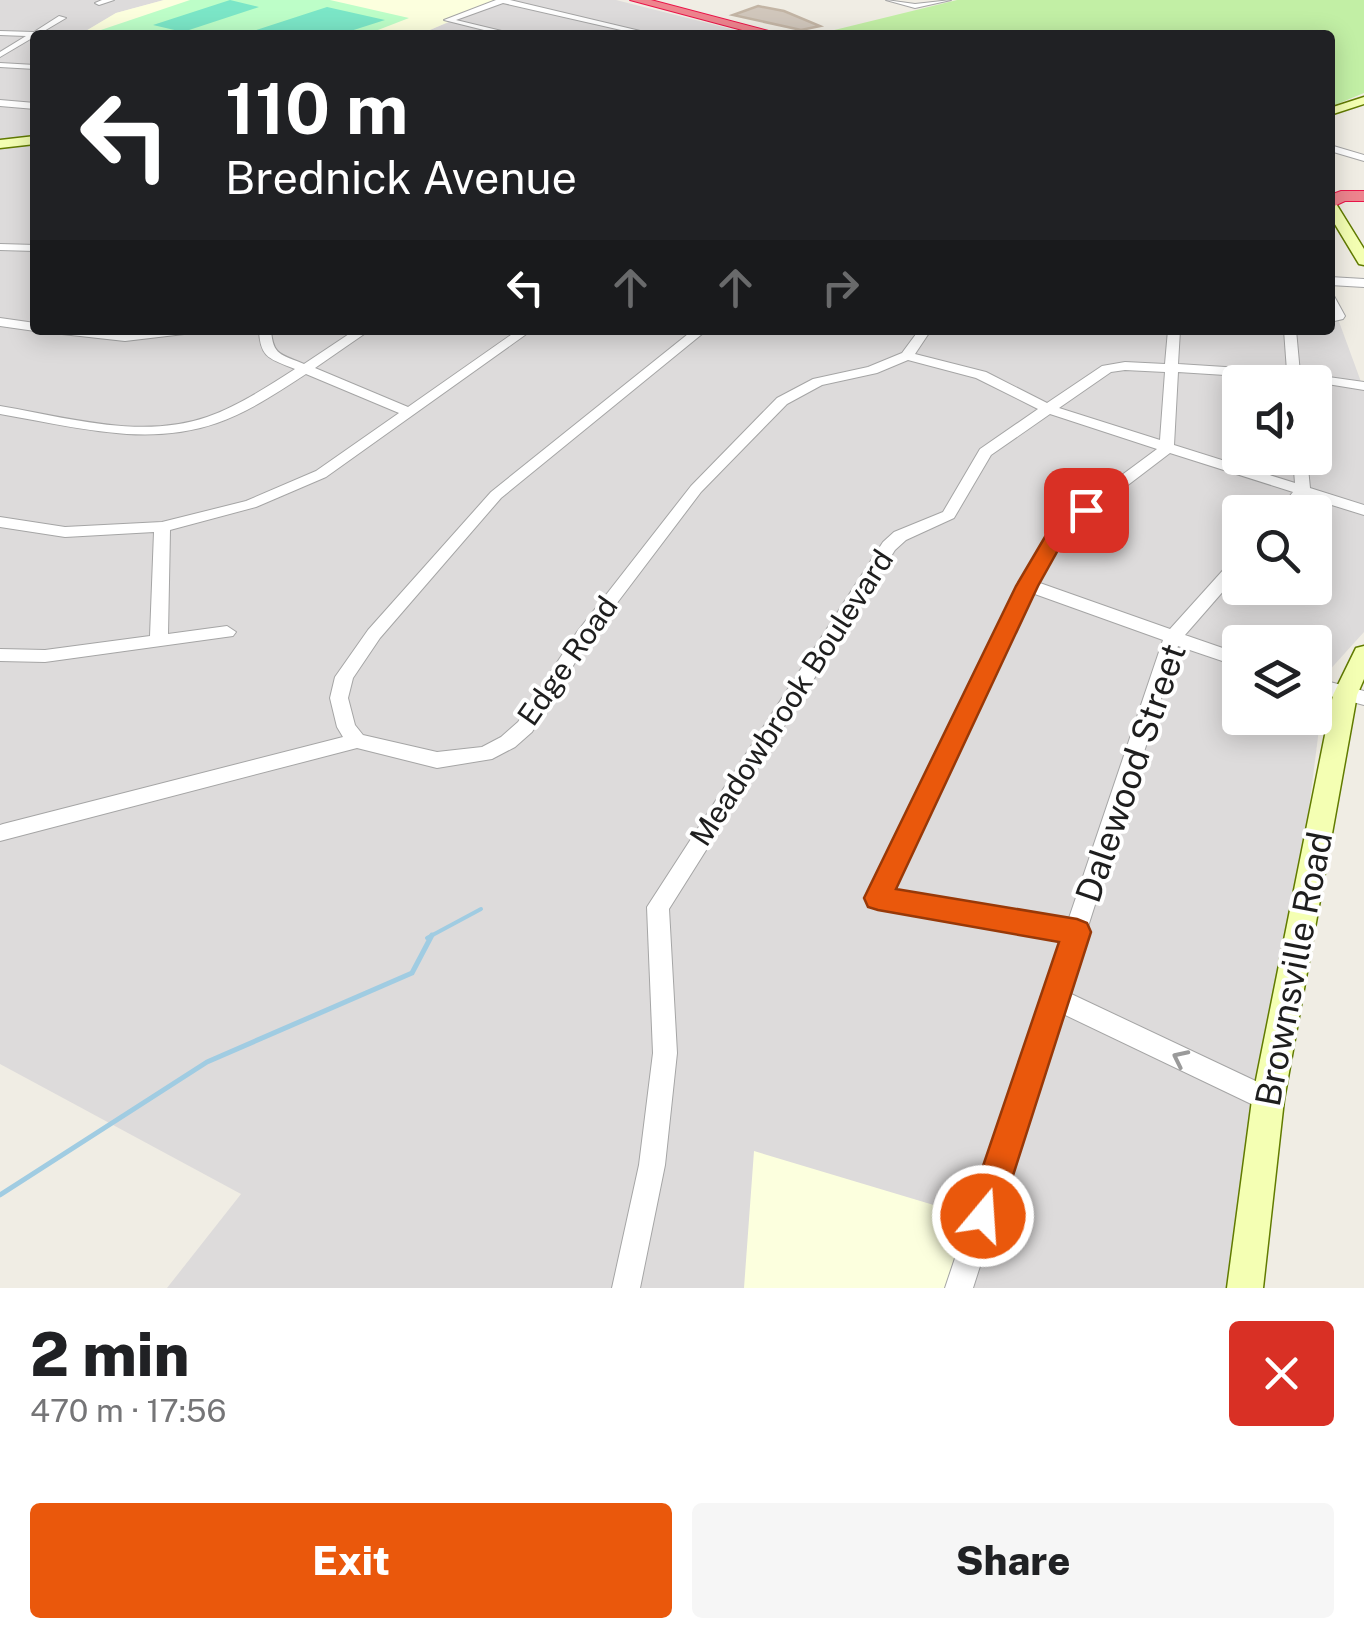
<!DOCTYPE html>
<html lang="en">
<head>
<meta charset="utf-8">
<style>
	:root { --surface:#fff; --page:#f6f6f6; --text:#202124; --muted:#757577; --accent:#ea580c }
	body { margin:0; font-family:"Public Sans",sans-serif; background:var(--page); color:var(--text); height:100vh; display:flex; flex-direction:column; font-size:38px; white-space:nowrap }
	* { box-sizing:border-box; margin:0 }
	p { font-size:32px; color:var(--muted) }
	.icon { flex:none; width:55px; height:55px; fill:none; stroke:currentColor; stroke-width:2; stroke-linecap:round; stroke-linejoin:round }
	.map { position:relative; height:1288px; overflow:hidden }
	.details { display:flex; flex-direction:column; background:var(--surface); flex:1 }
	.details>* { flex:none }
	.guide { position:absolute; left:30px; top:30px; width:1305px; height:305px; border-radius:10px; box-shadow:0 5px 25px #0003; background:#202124; color:#fff; overflow:hidden }
	.buttons { position:absolute; left:1222px; top:365px; display:grid; gap:20px }
	.buttons a { display:grid; place-items:center; width:110px; height:110px; border-radius:10px; background:var(--surface); box-shadow:0 5px 25px #0003; font-size:50px }
	.pin { position:absolute; display:grid; place-items:center; width:85px; height:85px; color:#fff; margin:-42px; border-radius:20px; box-shadow:0 5px 15px #0006 }
	.me { position:absolute; width:110px; margin:-55px; rotate:18deg; stroke-linejoin:round; filter:drop-shadow(0 0 8px #0008) }
	.turn { display:flex; align-items:center; gap:35px; height:210px; padding:0 30px; font-size:45px }
	.turn .icon { width:130px; height:130px; stroke-width:2.5 }
	.turn b { display:block; font-size:70px; line-height:85px }
	.lanes { display:flex; align-items:center; height:95px; padding:0 30px; background:#0003; justify-content:center; gap:50px; direction:ltr }
	.lanes .off { opacity:.35 }
	.round { display:grid; place-items:center; flex:none; width:105px; height:105px; border-radius:10px; background:var(--page) }
	.headline { display:flex; align-items:center; justify-content:space-between; height:170px; padding:0 30px }
	h1 { font-size:60px; font-weight:800; line-height:75px }
	.button { display:flex; gap:20px; margin-top:auto; padding:20px 30px }
	.button a { flex:1; height:115px; border-radius:10px; background:var(--accent); color:#fff; font-size:40px; font-weight:800; line-height:115px; text-align:center }
	.button a+a { background:var(--page); color:var(--text) }
	.map>svg:first-child { display:block }
	.residential { fill:#dddbdb; fill-rule:evenodd }
	.education { fill:#fcffde }
	.grass { fill:#c2efa5 }
	.park { fill:#bdfec8 }
	.pitch { fill:#7be6c7 }
	.lines { fill:none; stroke-linecap:round; stroke-linejoin:round }
	.stream-far1 { stroke:#a0cce2; stroke-width:4 }
	.stream { stroke:#a0cce2; stroke-width:5 }
	.building { fill:#d1c7bc; stroke:#c3b5a5; stroke-width:2.5 }
	.street-casing { stroke:#a5a5a5; stroke-width:2 }
	.secondary-casing { stroke:#617b00; stroke-width:3 }
	.highway-casing { stroke:#ea1449; stroke-width:2 }
	.street { fill:#fff; fill-rule:evenodd }
	.secondary { fill:#f4ffb3; fill-rule:evenodd }
	.highway { fill:#ee848e; fill-rule:evenodd }
	.oneway { stroke:#9a9a9a }
	.route { fill:#ea580c; stroke:#983908; stroke-width:2.5 }
	.labels { text-anchor:middle; stroke-width:8; stroke-linejoin:round; paint-order:stroke }
	.street-label { font-size:30px; fill:#1e1e1e; stroke:#fff }
	.near-street-label { font-size:35px; fill:#1e1e1e; stroke:#fff }
</style>
</head>
<body>
<div class="map">
<svg width="1364" height="1288" viewBox="0 0 1364 1288">
	<rect width="100%" height="100%" fill="#f0ede4"/>
	<path class="residential" d="M 0,0 L 164,0 L 116,13 L 79,35 L 35,35 L 35,330 L 1330,330 L 1330,297 L 1364,390 L 1364,632 L 1326,674 L 1248,1288 L 167,1288 L 241,1194 L 0,1064 ZM 1240,382 L 1315,382 L 1315,458 L 1240,458 ZM 1240,512 L 1315,512 L 1315,588 L 1240,588 ZM 1240,642 L 1315,642 L 1315,718 L 1240,718 Z
		M 506,0 L 616,0 L 755,35 L 445,35 L 429,30 Z"/>
	<path class="education" d="M 164,0 L 498,0 L 430,30 L 445,35 L 79,35 L 116,13 Z
		M 754,1151 L 967,1215 L 946,1288 L 744,1288 Z"/>
	<path class="grass" d="M 957,0 L 1364,0 L 1364,93 L 1330,107 L 1330,35 L 814,35 Z"/>
	<path class="park" d="M 190,0 L 330,0 L 409,18 L 365,35 L 86,35 Z"/>
	<path class="pitch" d="M 230,0 L 259,7 L 183,32 L 153,25 Z
		M 327,7 L 385,20 L 338,35 L 241,35 Z"/>
	<g class="lines">
		<path class="stream-far1" d="M 427,938 L 481,909"/>
		<path class="stream" d="M 0,1195 L 207,1062 L 412,973 L 432,935"/>
	</g>
	<path class="building" d="M 758,6 L 784,11 L 820,26 L 801,30 L 733,15 Z"/>
	<g class="lines">
		<defs>
			<path id="street" d="M 102,0 L 114,0 L 99,5 L 95,3 Z
				M 496,0 L 510,0 L 657,35 L 643,35 L 503,3 L 456,20 L 518,35 L 504,35 L 444,20 Z
				M 886,0 L 915,4 L 951,0 L 915,8 Z
				M 59,16 L 66,18 L 0,57 L 0,52 L 26,36 L 0,35 L 0,31 L 34,32 Z
				M 0,63 L 35,65 L 35,69 L 0,67 Z
				M 0,100 L 35,103 L 35,109 L 0,106 Z
				M 1330,145 L 1364,155 L 1364,161 L 1330,151 Z
				M 0,244 L 35,245 L 35,251 L 0,250 Z
				M 1330,277 L 1364,279 L 1364,287 L 1330,285 Z
				M 1330,295 L 1334,296 L 1345,316 L 1343,319 L 1330,322 Z
				M 0,318 L 35,323 L 35,330 L 38,330 L 35,331 L 0,326 Z
				M 56,330 L 125,333 L 190,330 L 184,334 L 125,341 L 62,334 Z
				M 259,330 L 271,330 C 273,356 281,354 304,364 L 355,330 L 370,330 L 315,368 L 408,407 L 518,330 L 532,330 L 326,477 L 256,507 L 170,530 L 168,634 L 227,626 L 236,632 L 233,636 L 45,662 L 0,661 L 0,649 L 45,650 L 150,636 L 154,532 L 65,537 L 0,527 L 0,517 L 65,527 L 162,522 L 246,501 L 316,471 L 399,413 L 306,374 C 278,392 249,412 217,423 C 146,448 71,426 0,414 L 0,406 C 66,417 141,440 207,417 C 238,406 267,387 295,369 C 271,359 260,359 259,330 Z
				M 693,330 L 707,330 L 501,498 L 380,638 L 353,678 L 348,698 L 355,725 L 363,735 L 437,752 L 482,747 L 501,737 L 518,722 L 577,632 L 691,486 L 777,398 L 813,379 L 868,367 L 902,353 L 919,330 L 931,330 L 915,354 L 986,372 L 1047,403 L 1102,366 L 1125,362 L 1165,364 L 1168,330 L 1180,330 L 1178,364 L 1287,371 L 1284,330 L 1296,330 L 1300,373 L 1364,382 L 1364,390 L 1315,382 L 1288,382 L 1287,379 L 1178,372 L 1174,445 L 1295,483 L 1293,458 L 1307,458 L 1310,488 L 1364,505 L 1364,515 L 1306,497 L 1292,512 L 1277,512 L 1293,492 L 1170,453 L 1065,533 L 1037,582 L 1170,629 L 1234,558 L 1240,557 L 1240,572 L 1185,635 L 1240,654 L 1240,667 L 1178,646 L 1067,992 L 1277,1091 L 1280,1100 L 1277,1109 L 1268,1112 L 1061,1013 L 973,1288 L 945,1288 L 1062,939 L 878,908 L 870,905 L 867,898 L 1019,585 L 1053,526 L 1157,449 L 1050,414 L 991,455 L 954,518 L 906,540 L 895,550 L 669,909 L 677,1053 L 665,1165 L 640,1288 L 612,1288 L 639,1165 L 653,1053 L 647,907 L 883,542 L 894,532 L 943,512 L 980,449 L 1038,409 L 976,378 L 908,360 L 877,373 L 822,385 L 787,404 L 701,492 L 589,640 L 532,732 L 515,747 L 492,759 L 437,768 L 357,748 L 0,841 L 0,825 L 3,824 L 343,737 L 337,727 L 330,698 L 335,677 L 368,630 L 491,492 ZM 1125,370 L 1165,372 L 1160,440 L 1059,408 L 1111,372 ZM 1032,593 L 1163,640 L 1068,921 L 892,891 Z
				M 1315,678 L 1364,691 L 1364,705 L 1315,692 Z"/>
			<path id="secondary" d="M 1364,97 L 1364,104 L 1330,115 L 1330,108 Z
				M 35,136 L 35,144 L 0,148 L 0,140 Z
				M 1330,201 L 1335,202 L 1364,249 L 1364,265 L 1359,264 L 1330,216 Z
				M 1364,646 L 1364,679 L 1357,695 L 1284,1100 L 1263,1288 L 1227,1288 L 1252,1100 L 1333,695 L 1356,648 Z"/>
			<path id="highway" d="M 630,0 L 651,0 L 784,35 L 761,35 Z
				M 1364,191 L 1364,201 L 1345,201 L 1330,208 L 1330,195 L 1341,191 Z"/>
		</defs>
		<use href="#street" class="street-casing"/>
		<use href="#secondary" class="secondary-casing"/>
		<use href="#highway" class="highway-casing"/>
		<use href="#street" class="street"/>
		<use href="#secondary" class="secondary"/>
		<use href="#highway" class="highway"/>
	</g>
	<defs><path id="oneway-chevron" d="M-2-3.5L2.5 0L-2 3.5" fill="none" stroke-width="1.6" stroke-linecap="round" stroke-linejoin="round" transform="scale(2.5)"/></defs>
	<use class="oneway" href="#oneway-chevron" transform="translate(1180 1058) rotate(-154)"/>
	<path class="route" d="M 1086,503 L 1096,510 L 1067,534 L 1038,586 L 896,889 L 1077,919 L 1087,923 L 1091,932 L 1000,1216 L 995,1228 L 983,1233 L 971,1228 L 966,1216 L 1059,942 L 878,910 L 868,907 L 864,898 L 1016,586 L 1052,525 Z"/>
	<g class="labels">
		<g class="street-label">
			<text transform="translate(568 661) rotate(-55)" y="10">Edge Road</text>
			<text transform="translate(792 698) rotate(-57)" y="10">Meadowbrook Boulevard</text>
		</g>
		<g class="near-street-label">
			<text transform="translate(1131 773) rotate(-71)" y="12">Dalewood Street</text>
			<text transform="translate(1294 969) rotate(-79)" y="12">Brownsville Road</text>
		</g>
	</g>
</svg>
<div class="buttons">
<a><svg class="icon" aria-label="sound" viewBox="0 0 24 24"><path d="M4 9h4l5-4v14l-5-4H4zM17 9q2 3 0 6"/></svg></a>
<a><svg class="icon" aria-label="search" viewBox="0 0 24 24"><circle cx="10" cy="10" r="6"/><path d="M15 15l6 6"/></svg></a>
<a><svg class="icon" aria-label="layers" viewBox="0 0 24 24"><path d="M12 4l9 5-9 5-9-5zM3 14l9 5 9-5"/></svg></a>
</div>
<div class="pin" style="left:1086px;top:510px;background:#d93025"><svg class="icon" aria-label="arrive" viewBox="0 0 24 24"><path d="M6 21V4h12l-3 4 3 4H6"/></svg></div>
<svg class="me" style="left:983px;top:1216px" viewBox="-20 -20 40 40"><circle r="17" fill="#ea580c" stroke="#fff" stroke-width="3"/><path d="M0-11L8 9 0 5-8 9z" fill="#fff"/></svg>
<div class="guide">
<div class="turn"><svg class="icon" aria-label="left" viewBox="0 0 24 24"><path d="M17 20v-9H6M10 6l-5 5 5 5"/></svg><div><b>110 m</b>Brednick Avenue</div></div>
<div class="lanes"><svg class="icon" aria-label="left" viewBox="0 0 24 24"><path d="M17 20v-9H6M10 6l-5 5 5 5"/></svg><svg class="icon off" aria-label="ahead" viewBox="0 0 24 24"><path d="M12 20V5M6 11l6-6 6 6"/></svg><svg class="icon off" aria-label="ahead" viewBox="0 0 24 24"><path d="M12 20V5M6 11l6-6 6 6"/></svg><svg class="icon off" aria-label="right" viewBox="0 0 24 24"><path d="M7 20v-9h11M14 6l5 5-5 5"/></svg></div>
</div>
</div>
<section class="details">
<div class="headline"><div><h1>2 min</h1><p>470 m · 17:56</p></div><a class="round" style="background:#d93025;color:#fff"><svg class="icon" aria-label="close" viewBox="0 0 24 24"><path d="M6 6l12 12M18 6L6 18"/></svg></a></div>
<div class="button"><a>Exit</a><a>Share</a></div>
</section>
</body>
</html>
